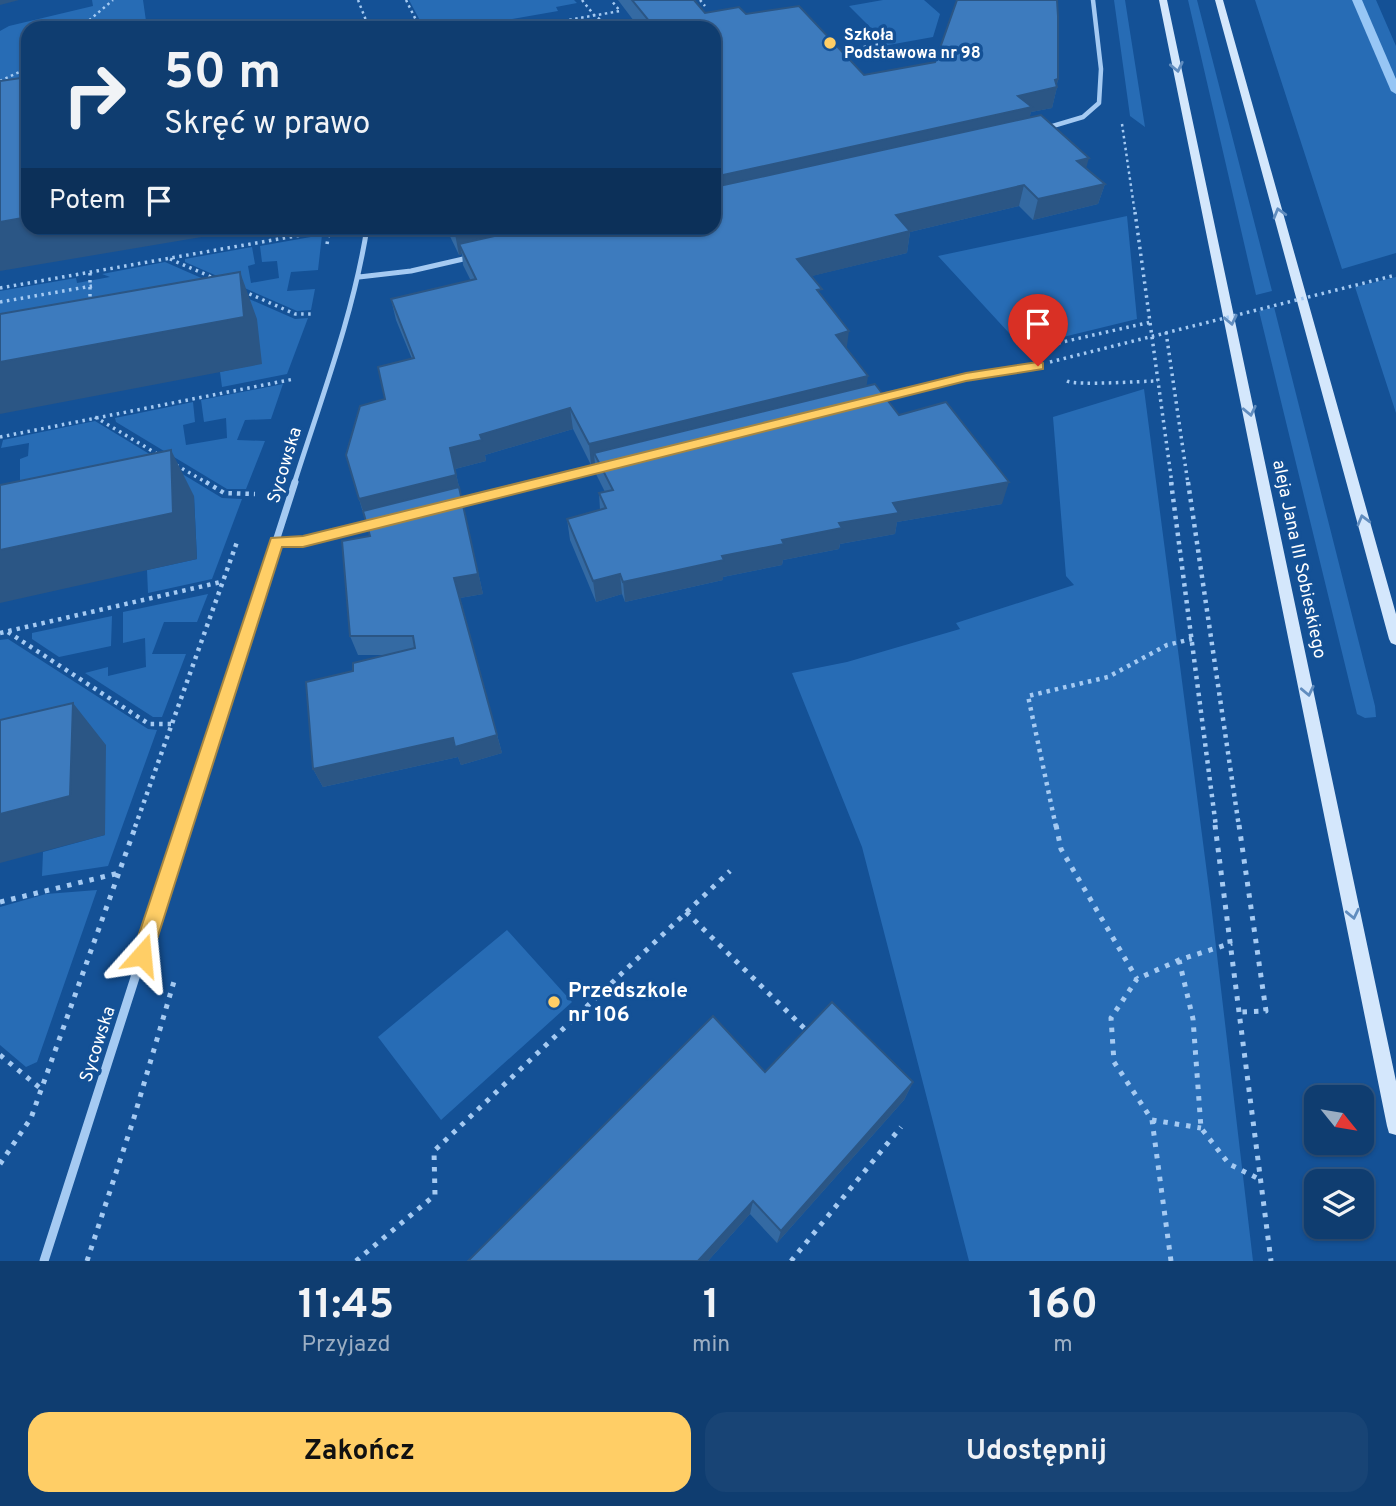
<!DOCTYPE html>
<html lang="pl">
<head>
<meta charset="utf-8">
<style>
	:root { --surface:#0f3d70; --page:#184475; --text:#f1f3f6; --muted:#9baec3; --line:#2f5683; --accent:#ffce66 }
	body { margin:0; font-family:Overpass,sans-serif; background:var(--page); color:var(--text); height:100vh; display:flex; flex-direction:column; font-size:26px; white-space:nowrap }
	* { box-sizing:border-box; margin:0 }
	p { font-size:23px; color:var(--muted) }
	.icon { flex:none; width:38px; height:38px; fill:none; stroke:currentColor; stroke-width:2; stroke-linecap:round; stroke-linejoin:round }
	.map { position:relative; height:1261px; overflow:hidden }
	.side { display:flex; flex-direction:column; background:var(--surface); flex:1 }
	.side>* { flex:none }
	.hud { position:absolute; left:21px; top:21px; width:700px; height:214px; border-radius:21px; box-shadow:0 2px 5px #0004,0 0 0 2px var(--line); background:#0f3d70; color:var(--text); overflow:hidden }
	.needle { width:46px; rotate:120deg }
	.buttons { position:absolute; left:1304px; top:1085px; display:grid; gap:14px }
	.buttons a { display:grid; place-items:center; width:70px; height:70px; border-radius:14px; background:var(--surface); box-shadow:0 2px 5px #0004,0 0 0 2px var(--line); font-size:35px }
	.pin { position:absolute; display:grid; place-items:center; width:60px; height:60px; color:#fff; margin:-72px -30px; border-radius:50% 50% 50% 0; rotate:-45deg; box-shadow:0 0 7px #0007 }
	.pin .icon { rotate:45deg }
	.me { position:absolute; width:77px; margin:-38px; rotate:18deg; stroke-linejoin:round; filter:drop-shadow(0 0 5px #0008) }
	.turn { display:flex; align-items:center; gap:24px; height:147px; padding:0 28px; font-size:32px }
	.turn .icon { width:91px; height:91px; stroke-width:2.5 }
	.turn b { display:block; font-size:49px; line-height:60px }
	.then { display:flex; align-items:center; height:66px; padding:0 28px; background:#0003; gap:14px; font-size:26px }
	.eta { display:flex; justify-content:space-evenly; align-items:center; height:119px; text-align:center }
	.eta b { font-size:42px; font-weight:700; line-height:49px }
	.primary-button { display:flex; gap:14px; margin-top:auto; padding:14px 28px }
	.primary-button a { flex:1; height:80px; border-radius:21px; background:var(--accent); color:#111; font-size:28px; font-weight:700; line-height:80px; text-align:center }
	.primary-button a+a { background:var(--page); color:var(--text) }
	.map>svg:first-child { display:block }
	.green { fill:#276cb5 }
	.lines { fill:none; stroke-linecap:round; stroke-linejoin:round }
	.stream { fill:#97c6f5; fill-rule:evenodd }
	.path-far3 { stroke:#a5caf2; stroke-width:2.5; stroke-dasharray:2.5 3.5; stroke-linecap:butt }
	.path-far2 { stroke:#a5caf2; stroke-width:3.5; stroke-dasharray:2.5 4.5; stroke-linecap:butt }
	.path-far1 { stroke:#a5caf2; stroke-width:4.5; stroke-dasharray:3.5 5; stroke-linecap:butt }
	.path { stroke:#a5caf2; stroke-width:5; stroke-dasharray:4.5 7; stroke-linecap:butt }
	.street-far3 { stroke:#a5caf2; stroke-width:4.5 }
	.street-far2 { stroke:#a5caf2; stroke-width:5 }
	.street-far1 { stroke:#a5caf2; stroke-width:7 }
	.street { stroke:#a5caf2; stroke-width:9 }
	.secondary { fill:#d4e7fc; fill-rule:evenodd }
	.path-bridge { stroke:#a5caf2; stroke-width:3.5; stroke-dasharray:2.5 4.5; stroke-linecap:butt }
	.wall { fill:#346aa3 }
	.shaded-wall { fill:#2b5685 }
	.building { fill:#3d7bbe; stroke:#2b5685; stroke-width:2 }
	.oneway { stroke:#618dbf }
	.route { fill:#ffce66; stroke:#a68642; stroke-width:2 }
	.poi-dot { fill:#ffce66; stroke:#145196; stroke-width:2.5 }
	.labels { text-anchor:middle; stroke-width:7; stroke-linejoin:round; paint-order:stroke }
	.far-poi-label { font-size:16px; font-weight:bold; fill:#fff; stroke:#145196; text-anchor:start }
	.street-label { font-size:18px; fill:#fff; stroke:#145196 }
	.near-poi-label { font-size:21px; font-weight:bold; fill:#fff; stroke:#145196; text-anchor:start }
</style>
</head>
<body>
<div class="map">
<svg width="1396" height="1261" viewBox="0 0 1396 1261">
	<rect width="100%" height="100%" fill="#145196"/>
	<path class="green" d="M 92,0 L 143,0 L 147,28 L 28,28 L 28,92 L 0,95 L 0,31 L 9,26 L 93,6 Z
		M 409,0 L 574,0 L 577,3 L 556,7 L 558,11 L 460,28 L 444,26 L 424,28 Z
		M 883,0 L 924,0 L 940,14 L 933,37 L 883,46 L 877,41 L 881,40 L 880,37 L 849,6 Z
		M 1114,0 L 1125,0 L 1145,127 L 1130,116 Z
		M 1188,0 L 1197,0 L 1272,291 L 1256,295 Z
		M 1255,0 L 1376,0 L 1396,46 L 1396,253 L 1342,269 Z
		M 1127,216 L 1137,319 L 1022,347 L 938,256 Z
		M 322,235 L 318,270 L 291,272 L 287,291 L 315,289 L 311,310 L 297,311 L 185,262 L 185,259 L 252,247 L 255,264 L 248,266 L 251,283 L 279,278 L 277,261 L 262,262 L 260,246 Z
		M 165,262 L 295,319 L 308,318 L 287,374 L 222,387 L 220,372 L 262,363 L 0,366 L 0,291 L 76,278 L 77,283 L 110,277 L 102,274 Z
		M 1396,277 L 1396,413 L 1355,287 Z
		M 1274,307 L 1375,706 L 1376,717 L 1365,718 L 1357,714 L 1259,311 Z
		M 283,384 L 271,419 L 245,420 L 237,440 L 265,441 L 246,489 L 227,489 L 116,422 L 115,418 L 193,402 L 195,422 L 183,425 L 186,445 L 227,438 L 226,418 L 204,422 L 201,400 Z
		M 1144,389 L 1211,904 L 1253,1261 L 969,1261 L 862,847 L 792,673 L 847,662 L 960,629 L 956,623 L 1074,585 L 1066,576 L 1053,417 Z
		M 95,421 L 222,498 L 242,499 L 212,579 L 148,593 L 147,570 L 197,559 L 194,496 L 20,481 L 20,459 L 28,456 L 29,443 L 1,448 L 3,440 Z
		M 208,594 L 197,622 L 164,622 L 152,654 L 186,654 L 162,717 L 153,717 L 85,673 L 108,667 L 108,676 L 146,667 L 145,638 L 123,643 L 123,612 Z
		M 112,616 L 111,646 L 59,657 L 32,639 L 32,633 Z
		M 8,639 L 148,729 L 157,730 L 108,866 L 42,876 L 43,852 L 105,835 L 0,771 L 0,640 Z
		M 97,890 L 37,1062 L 26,1067 L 0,1045 L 0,907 L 46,894 Z
		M 507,930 L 572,1002 L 441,1120 L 378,1037 Z"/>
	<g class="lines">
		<path class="stream" d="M 1352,0 L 1362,0 L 1396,79 L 1396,94 L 1391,91 Z"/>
		<path class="path-far3" d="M 358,0 L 369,28
			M 406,0 L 420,28
			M 582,0 L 594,15 L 612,28
			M 700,0 L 705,6
			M 87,22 L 98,28
			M 80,28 L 113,0
			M 522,28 L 620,11 L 611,0
			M 846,50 L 880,44
			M 0,81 L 28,68
			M 1122,124 L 1135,214"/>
		<path class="path-far2" d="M 1135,212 L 1172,484
			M 327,244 L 330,228
			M 170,259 L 216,279
			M 90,273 L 90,303
			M 0,288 L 330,230
			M 243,291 L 295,314 L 314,314
			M 0,302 L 92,286
			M 1166,332 L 1188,484
			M 1058,343 L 1151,322
			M 1067,381 C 1077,386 1141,381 1158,381
			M 95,417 L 159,455
			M 0,437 L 294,379
			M 176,465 L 209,484"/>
		<path class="path-far1" d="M 206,482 L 224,493 L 255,494
			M 1171,482 L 1216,827
			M 1188,482 L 1239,827
			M 8,632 L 149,724 L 171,724
			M 0,633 L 221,582
			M 135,827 L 237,542
			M 1056,827 L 1028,696 L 1108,677 L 1167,645 L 1192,639"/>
		<path class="path" d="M 1056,825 L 1061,849 L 1137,979
			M 1215,825 L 1271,1261
			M 1239,825 L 1266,1011 L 1240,1012
			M 0,902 L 119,873
			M 686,912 L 804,1028
			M 1179,960 L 1193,1019 L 1201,1128 L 1229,1164 L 1261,1180
			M 0,1055 L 40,1088
			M 1152,1120 L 1201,1128
			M 0,1164 L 31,1118 L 136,825
			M 87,1261 L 133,1121 L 175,978
			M 356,1261 L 435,1195 L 434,1151 L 730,871
			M 791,1261 L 901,1127
			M 1171,1261 L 1152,1120 L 1114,1062 L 1111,1018 L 1137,979 L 1179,960 L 1232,943"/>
		<path class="street-far3" d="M 1046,128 L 1083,117 L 1099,103 L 1101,69 L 1093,0"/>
		<path class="street-far2" d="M 359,277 L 411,271 L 472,257
			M 876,399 L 966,377 L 1038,366
			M 294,484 C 321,399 353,316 367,228
			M 535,484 L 603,467"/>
		<path class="street-far1" d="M 455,504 L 542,482
			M 277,542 L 303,542 L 375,524
			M 184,827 L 295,482"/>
		<path class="street" d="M 44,1261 L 184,825"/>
		<path class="secondary" d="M 1159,0 L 1167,0 L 1396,1081 L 1396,1135 L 1389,1133 L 1387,1126 Z
			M 1215,0 L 1223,0 L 1396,614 L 1396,645 L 1391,643 L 1389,639 Z"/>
		<path class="path-bridge" d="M 1050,362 L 1396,275"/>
	</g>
	<path class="wall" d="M 618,0 L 694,0 L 705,13 L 746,14 L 864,75 L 1058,79 L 1057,84 L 1057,87 L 1052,108 L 1031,112 L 1029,118 L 1105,184 L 1098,204 L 1033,220 L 1019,206 L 910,232 L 907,253 L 811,276 L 866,387 L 1002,504 L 897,522 L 895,534 L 840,544 L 839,549 L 783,560 L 782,565 L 723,577 L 723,580 L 625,602 L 622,594 L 596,602 L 570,540 L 567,519 L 600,510 L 599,493 L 605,492 L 596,474 L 595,464 L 591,465 L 573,429 L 485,455 L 486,461 L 455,469 L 483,594 L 460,598 L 502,753 L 461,765 L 458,757 L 323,787 L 313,769 L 353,671 L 384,655 L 358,655 L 350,636 L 370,536 L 359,499 L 385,399 L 412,359 L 396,320 L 391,299 L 471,281 L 463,265 L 462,254 L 459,255 L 446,228 L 714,228 L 637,25 Z
		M 765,1072 L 913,1082 L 904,1100 L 777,1243 L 750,1214 L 708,1261 L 468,1261 Z"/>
	<path class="shaded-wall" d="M 0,0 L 19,0 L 0,5 Z
		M 1058,79 L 1056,88 L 1057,87 L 1052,108 L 1031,112 L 1027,128 L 714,198 L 714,177 L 1018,96 Z
		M 1089,158 L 1083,179 L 1077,161 Z
		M 1105,184 L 1098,204 L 1033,220 L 1038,199 Z
		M 1024,185 L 1019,206 L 910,232 L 907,253 L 796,280 L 797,259 L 896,215 Z
		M 28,217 L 28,228 L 255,228 L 0,271 L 0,222 Z
		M 485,228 L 584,228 L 459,244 L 462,254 L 459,255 L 455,234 Z
		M 240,272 L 257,319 L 262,364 L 0,414 L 0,362 Z
		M 849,331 L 846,353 L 836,335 Z
		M 868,376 L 865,397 L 594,453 L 595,464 L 591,465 L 589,444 Z
		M 570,408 L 573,429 L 485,455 L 486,461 L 455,469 L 483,594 L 460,598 L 366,520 L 359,499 L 450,448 L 480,435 Z
		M 171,450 L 194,496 L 197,559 L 0,603 L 0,550 Z
		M 1009,482 L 1002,504 L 897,522 L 895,534 L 840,544 L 839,549 L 783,560 L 782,565 L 723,577 L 723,580 L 625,602 L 623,582 L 722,556 L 839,523 L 893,503 Z
		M 620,574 L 622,594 L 596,602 L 593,581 Z
		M 73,703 L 106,745 L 105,835 L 0,863 L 0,814 Z
		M 497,735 L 502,753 L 461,765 L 458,757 L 323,787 L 313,769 L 453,738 Z
		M 913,1082 L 904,1100 L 777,1243 L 781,1231 Z
		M 753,1201 L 750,1214 L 708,1261 L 698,1261 Z"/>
	<path class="building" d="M 632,0 L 694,0 L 705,13 L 739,7 L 746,14 L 799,6 L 864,75 L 935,62 L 957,0 L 1057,0 L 1058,16 L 1058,79 L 1055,80 L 1057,87 L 1018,96 L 1032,107 L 714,177 L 714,28 L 618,28 L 650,22 Z
		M 28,77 L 28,217 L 0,222 L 0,81 Z
		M 1041,115 L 1089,158 L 1077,161 L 1105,184 L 1038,199 L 1024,185 L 896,215 L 910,231 L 797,259 L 822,289 L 817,290 L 849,331 L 836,335 L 868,376 L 589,444 L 570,408 L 480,435 L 482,440 L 450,448 L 456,475 L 359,499 L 346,455 L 360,406 L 385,399 L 378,367 L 414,358 L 391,299 L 476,279 L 459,244 L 530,228 L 714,228 L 714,186 L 715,187 Z
		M 452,228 L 485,228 L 455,234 Z
		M 240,272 L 244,317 L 0,362 L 0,314 Z
		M 875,384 L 899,415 L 946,402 L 1009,482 L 893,503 L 899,513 L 839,523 L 842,528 L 782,540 L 784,544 L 722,556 L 724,560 L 623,582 L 620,574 L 593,581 L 567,519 L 606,508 L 599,493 L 613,490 L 594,453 Z
		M 171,450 L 173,513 L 0,550 L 0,485 Z
		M 459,487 L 478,574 L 454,578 L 497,735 L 455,747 L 453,738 L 313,769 L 306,682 L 353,671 L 353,663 L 415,648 L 413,636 L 350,636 L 342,541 L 370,536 L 363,511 Z
		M 73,703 L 70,796 L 0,814 L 0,720 Z
		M 832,1002 L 913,1082 L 781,1231 L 753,1201 L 698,1261 L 468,1261 L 713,1016 L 765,1072 Z"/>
	<defs><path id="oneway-chevron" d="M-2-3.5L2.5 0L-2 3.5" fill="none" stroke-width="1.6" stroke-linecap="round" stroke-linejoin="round" transform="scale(1.75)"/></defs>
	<g class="oneway">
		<use href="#oneway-chevron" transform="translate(1177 67) rotate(78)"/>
		<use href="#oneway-chevron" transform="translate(1279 213) rotate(-106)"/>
		<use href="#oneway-chevron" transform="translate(1231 320) rotate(78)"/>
		<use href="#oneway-chevron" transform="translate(1250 411) rotate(78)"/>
		<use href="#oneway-chevron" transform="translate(1363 520) rotate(-105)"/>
		<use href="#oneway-chevron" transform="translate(1308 691) rotate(78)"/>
		<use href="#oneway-chevron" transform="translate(1353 914) rotate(78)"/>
	</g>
	<path class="route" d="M 1038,362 L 1043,363 L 1043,369 L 966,381 L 303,547 L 282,547 L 152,955 L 149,962 L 142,964 L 135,962 L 132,955 L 271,538 L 303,536 L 966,373 Z"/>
	<g class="poi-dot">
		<circle cx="830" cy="43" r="7"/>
		<circle cx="554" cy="1002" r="7"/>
	</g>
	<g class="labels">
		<g class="far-poi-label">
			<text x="844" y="40">Szkoła<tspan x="844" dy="18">Podstawowa nr 98</tspan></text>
		</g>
		<g class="street-label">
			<text transform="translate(284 465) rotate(-73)" y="6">Sycowska</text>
			<text transform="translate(1300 559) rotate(78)" y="6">aleja Jana III Sobieskiego</text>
			<text transform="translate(97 1044) rotate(-72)" y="6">Sycowska</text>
		</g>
		<g class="near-poi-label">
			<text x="568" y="997">Przedszkole<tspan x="568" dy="24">nr 106</tspan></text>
		</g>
	</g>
</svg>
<div class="buttons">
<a><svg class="needle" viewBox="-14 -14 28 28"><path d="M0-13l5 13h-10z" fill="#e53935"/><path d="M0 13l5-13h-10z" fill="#9baec3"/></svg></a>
<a><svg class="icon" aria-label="layers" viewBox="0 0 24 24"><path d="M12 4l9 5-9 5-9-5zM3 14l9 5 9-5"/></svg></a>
</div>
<div class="pin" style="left:1038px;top:366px;background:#d93025"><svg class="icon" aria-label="arrive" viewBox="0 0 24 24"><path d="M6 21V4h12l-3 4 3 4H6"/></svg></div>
<svg class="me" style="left:142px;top:955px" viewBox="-20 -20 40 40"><path d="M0-17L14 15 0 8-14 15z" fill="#ffce66" stroke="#fff" stroke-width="4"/></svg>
<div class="hud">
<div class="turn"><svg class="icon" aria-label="right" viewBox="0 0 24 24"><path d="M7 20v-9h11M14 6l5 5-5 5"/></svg><div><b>50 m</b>Skręć w prawo</div></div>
<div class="then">Potem<svg class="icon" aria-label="arrive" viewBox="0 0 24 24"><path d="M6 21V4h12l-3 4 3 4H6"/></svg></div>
</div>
</div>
<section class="side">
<div class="eta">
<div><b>11:45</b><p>Przyjazd</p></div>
<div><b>1</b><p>min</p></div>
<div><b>160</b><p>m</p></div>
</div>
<div class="primary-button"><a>Zakończ</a><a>Udostępnij</a></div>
</section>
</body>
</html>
